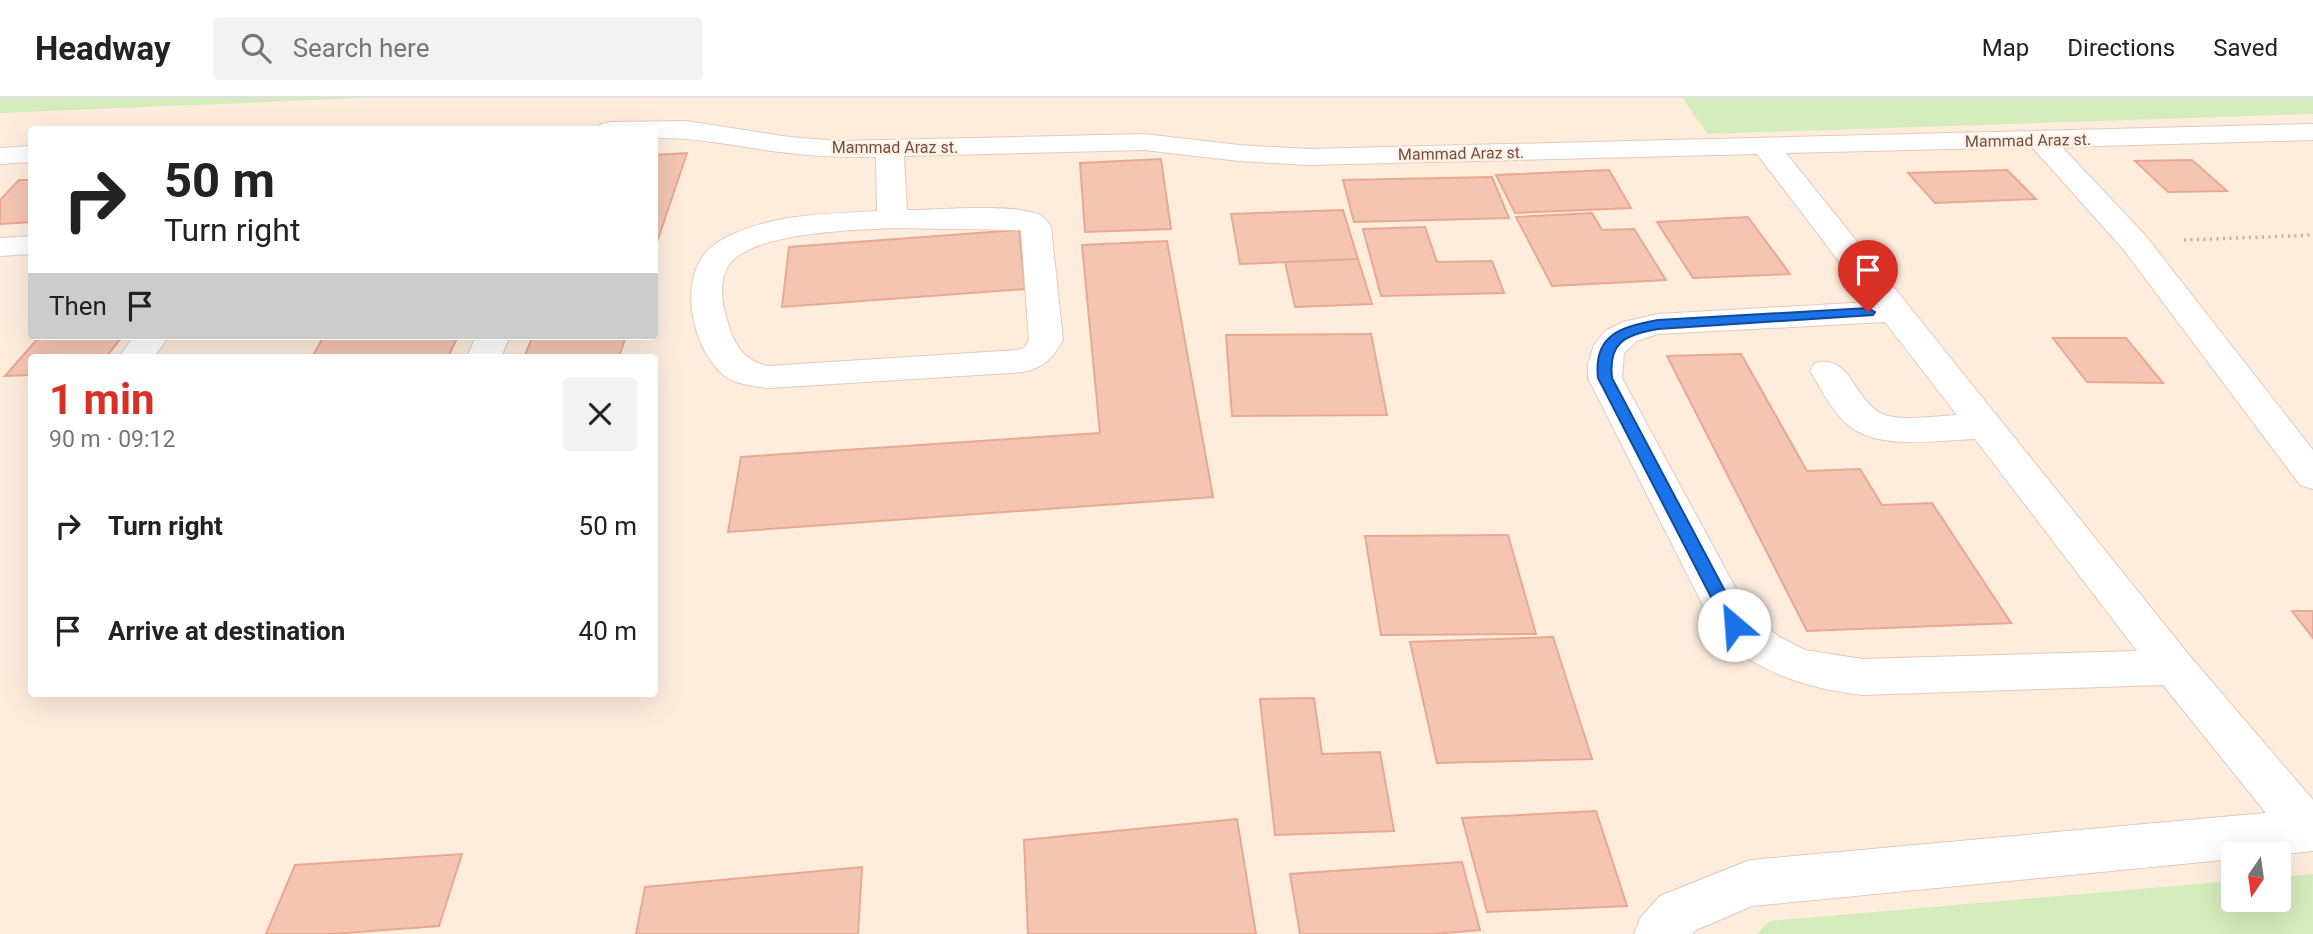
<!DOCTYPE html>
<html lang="en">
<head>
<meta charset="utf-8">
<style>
	:root { --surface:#fff; --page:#f2f2f2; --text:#222; --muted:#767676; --line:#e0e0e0; --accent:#d93025 }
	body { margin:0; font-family:Roboto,sans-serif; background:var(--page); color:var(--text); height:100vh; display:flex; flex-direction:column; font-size:26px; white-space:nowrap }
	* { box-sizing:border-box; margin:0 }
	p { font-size:23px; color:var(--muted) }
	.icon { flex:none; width:38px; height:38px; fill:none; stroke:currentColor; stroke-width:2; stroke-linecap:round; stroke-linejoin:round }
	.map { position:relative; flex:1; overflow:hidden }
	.drawer { position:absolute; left:28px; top:256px; width:630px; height:343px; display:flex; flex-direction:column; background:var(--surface); border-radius:7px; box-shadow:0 7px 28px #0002 }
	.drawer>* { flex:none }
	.hud { position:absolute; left:28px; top:28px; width:630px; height:214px; border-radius:7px; box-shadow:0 7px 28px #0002; background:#fff; color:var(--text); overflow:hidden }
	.needle { width:46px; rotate:193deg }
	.buttons { position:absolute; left:2221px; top:744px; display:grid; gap:14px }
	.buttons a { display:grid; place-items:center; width:70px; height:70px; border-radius:7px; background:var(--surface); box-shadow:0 7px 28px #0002; font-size:35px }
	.pin { position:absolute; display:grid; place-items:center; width:60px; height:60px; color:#fff; margin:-72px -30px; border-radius:50% 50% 50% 0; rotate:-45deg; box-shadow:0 0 7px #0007 }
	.pin .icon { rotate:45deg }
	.me { position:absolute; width:77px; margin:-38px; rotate:333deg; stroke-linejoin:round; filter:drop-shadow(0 0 5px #0008) }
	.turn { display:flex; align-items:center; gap:24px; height:147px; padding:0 21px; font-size:32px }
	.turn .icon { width:91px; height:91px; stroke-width:2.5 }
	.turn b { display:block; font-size:49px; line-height:60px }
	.then { display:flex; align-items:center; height:66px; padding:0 21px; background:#0003; gap:14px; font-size:26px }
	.round { display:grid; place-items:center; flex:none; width:74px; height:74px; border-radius:7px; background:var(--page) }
	.head { display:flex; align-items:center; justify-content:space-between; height:119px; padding:0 21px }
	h1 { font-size:42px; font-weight:700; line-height:52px; color:var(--accent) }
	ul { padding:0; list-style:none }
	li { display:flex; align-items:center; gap:21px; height:105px; padding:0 21px }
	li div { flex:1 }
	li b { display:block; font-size:26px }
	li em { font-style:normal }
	header { display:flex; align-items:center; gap:42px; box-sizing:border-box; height:98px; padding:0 35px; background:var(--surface); border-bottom:2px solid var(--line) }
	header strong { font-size:33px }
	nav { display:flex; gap:38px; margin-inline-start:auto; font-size:24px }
	.search { width:490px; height:63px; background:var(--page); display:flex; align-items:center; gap:18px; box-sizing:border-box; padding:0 24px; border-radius:7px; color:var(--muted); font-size:26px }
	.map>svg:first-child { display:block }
	.green { fill:#d5ecbc }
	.building { fill:#f5c5b3; stroke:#e9a892; stroke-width:2 }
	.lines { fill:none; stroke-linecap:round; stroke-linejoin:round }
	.minor-casing { stroke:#e4c9bc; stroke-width:2 }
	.path { stroke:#d9a897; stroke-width:3.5; stroke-dasharray:2 4.5; stroke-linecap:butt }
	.minor { fill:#fff; fill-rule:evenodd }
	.route { fill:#1a73e8; stroke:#114b97; stroke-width:2 }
	.labels { text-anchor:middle; stroke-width:5; stroke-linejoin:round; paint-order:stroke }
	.far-street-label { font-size:16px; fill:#754f44; stroke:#fff1e5 }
</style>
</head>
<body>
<header>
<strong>Headway</strong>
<div class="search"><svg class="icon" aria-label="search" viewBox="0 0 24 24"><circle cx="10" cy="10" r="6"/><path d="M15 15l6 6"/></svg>Search here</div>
<nav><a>Map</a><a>Directions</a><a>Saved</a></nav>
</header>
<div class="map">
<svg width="2313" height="836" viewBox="0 0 2313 836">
	<rect width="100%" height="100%" fill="#feeddd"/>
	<path class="green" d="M 0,0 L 364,0 L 0,15 Z
		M 1683,0 L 2313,0 L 2313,16 L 1707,36 Z
		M 2313,776 L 2313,836 L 1756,836 L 1770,823 L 2233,783 L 2233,802 L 2278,802 L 2279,779 Z"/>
	<path class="building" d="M 687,55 L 654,153 L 654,57 Z
		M 1161,61 L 1171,131 L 1085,134 L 1080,65 Z
		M 2192,62 L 2227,93 L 2168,94 L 2135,63 Z
		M 1609,72 L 1631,110 L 1515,115 L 1496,77 Z
		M 2007,72 L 2036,101 L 1935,105 L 1908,75 Z
		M 1492,79 L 1509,120 L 1354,124 L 1343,82 Z
		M 19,82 L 32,82 L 32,124 L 0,126 L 0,102 Z
		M 1343,112 L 1358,161 L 1240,166 L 1231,116 Z
		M 1592,115 L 1602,132 L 1634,131 L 1666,182 L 1552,188 L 1516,119 Z
		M 1748,119 L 1790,176 L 1693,180 L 1657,124 Z
		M 1425,129 L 1437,164 L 1492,163 L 1504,195 L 1381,198 L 1363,131 Z
		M 1019,132 L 1025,191 L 782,209 L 789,149 Z
		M 1167,143 L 1213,399 L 728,434 L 741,359 L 1100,335 L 1082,147 Z
		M 1358,161 L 1372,206 L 1295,209 L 1285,164 Z
		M 1371,236 L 1387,317 L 1232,318 L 1226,237 Z
		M 40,238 L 123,238 L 106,259 L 32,259 L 32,277 L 5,278 Z
		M 324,238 L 458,238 L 448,259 L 312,259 Z
		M 533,238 L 626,238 L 619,259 L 524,259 Z
		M 2053,240 L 2126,240 L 2163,285 L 2087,284 Z
		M 1741,256 L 1807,373 L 1860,371 L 1882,407 L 1932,405 L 2011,525 L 1807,533 L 1667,258 Z
		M 1508,437 L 1536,536 L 1381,537 L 1365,438 Z
		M 2292,513 L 2313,513 L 2313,540 Z
		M 1553,539 L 1592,661 L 1437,665 L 1410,544 Z
		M 1314,600 L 1322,656 L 1380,654 L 1394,733 L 1275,737 L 1260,601 Z
		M 1596,713 L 1627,808 L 1487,814 L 1462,720 Z
		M 1237,721 L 1256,836 L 1028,836 L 1024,742 Z
		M 462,756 L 439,828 L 332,836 L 266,836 L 295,767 Z
		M 1462,764 L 1480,832 L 1433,836 L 1300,836 L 1290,776 Z
		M 862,769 L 858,836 L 636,836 L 645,789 Z"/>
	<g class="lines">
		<defs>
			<path id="minor" d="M 686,23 L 789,39 L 839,43 L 1144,36 L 1239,47 L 1308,51 L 2313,26 L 2313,42 L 2062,49 L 2145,137 L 2313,352 L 2313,391 L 2300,387 L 2123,151 L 2032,49 L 1786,55 L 2189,557 L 2313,702 L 2313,753 L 2278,757 L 2233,756 L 2233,761 L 1752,808 L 1696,832 L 1692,836 L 1634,836 L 1641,819 L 1660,798 L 1750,762 L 2266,715 L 2163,587 L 1862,597 C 1807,590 1761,576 1719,539 L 1588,280 L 1588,266 L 1594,247 L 1605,233 L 1623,224 L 1658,216 L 1870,204 L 1757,56 L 1308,67 L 1239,63 L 1144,52 L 904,58 L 907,112 C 939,112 1012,105 1040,117 C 1045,120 1048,124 1051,129 L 1063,242 C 1052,261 1045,268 1024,274 L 768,290 C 756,288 742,287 731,282 C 692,260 673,175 715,146 C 760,116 825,116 877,113 L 876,59 C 847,59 818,59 789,55 C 744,50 700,39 654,40 L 654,32 L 598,32 L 601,26 L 611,24 ZM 892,130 L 1021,132 L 1029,242 L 1025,249 L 1018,252 L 768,268 C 747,264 735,249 729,228 C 723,210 718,188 727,170 C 746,134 855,132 892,130 ZM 1885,224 L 1957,317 C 1939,318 1899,323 1885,317 C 1853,304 1852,255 1815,265 L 1810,273 C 1822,292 1833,316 1852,330 C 1882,352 1940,342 1975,341 L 2137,553 L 1862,561 L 1805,552 L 1778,538 L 1749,515 L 1622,280 L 1624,255 L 1637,243 L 1658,236 Z
				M 32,48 L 32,64 L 0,66 L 0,50 Z
				M 32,138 L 32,156 L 0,158 L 0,140 Z
				M 134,238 L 169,238 L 154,259 L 119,259 Z
				M 476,238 L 510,238 L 501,259 L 467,259 Z"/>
		</defs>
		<use href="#minor" class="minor-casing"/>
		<path class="path" d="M 2184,142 L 2313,137"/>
		<use href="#minor" class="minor"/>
	</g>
	<path class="route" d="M 1868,210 L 1875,214 L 1873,217 L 1658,231 C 1626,237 1608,243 1612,280 L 1743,527 L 1740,532 L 1728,532 L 1598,280 C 1593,236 1622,229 1658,222 Z"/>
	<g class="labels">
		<g class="far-street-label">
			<text transform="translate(2028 42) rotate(-1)" y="6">Mammad Araz st.</text>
			<text x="895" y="55">Mammad Araz st.</text>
			<text transform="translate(1461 55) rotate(-1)" y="6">Mammad Araz st.</text>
		</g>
	</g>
</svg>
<div class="buttons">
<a><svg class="needle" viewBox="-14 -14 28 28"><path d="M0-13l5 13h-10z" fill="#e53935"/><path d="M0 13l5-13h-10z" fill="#767676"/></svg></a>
</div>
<div class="pin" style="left:1868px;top:214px;background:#d93025"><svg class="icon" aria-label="arrive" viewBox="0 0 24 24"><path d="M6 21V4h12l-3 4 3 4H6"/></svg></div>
<svg class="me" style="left:1734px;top:527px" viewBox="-20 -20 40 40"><circle r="19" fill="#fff"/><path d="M0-13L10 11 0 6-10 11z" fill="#1a73e8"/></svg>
<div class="hud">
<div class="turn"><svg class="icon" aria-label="right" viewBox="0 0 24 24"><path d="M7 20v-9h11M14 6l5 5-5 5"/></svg><div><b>50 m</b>Turn right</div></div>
<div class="then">Then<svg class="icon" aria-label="arrive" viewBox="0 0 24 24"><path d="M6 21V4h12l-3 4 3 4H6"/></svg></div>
</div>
<section class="drawer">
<div class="head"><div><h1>1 min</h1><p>90 m · 09:12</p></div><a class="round"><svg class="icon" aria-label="close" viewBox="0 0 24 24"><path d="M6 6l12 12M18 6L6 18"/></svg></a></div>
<ul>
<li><svg class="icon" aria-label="right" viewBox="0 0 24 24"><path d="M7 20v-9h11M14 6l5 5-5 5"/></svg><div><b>Turn right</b></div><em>50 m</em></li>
<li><svg class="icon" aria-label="arrive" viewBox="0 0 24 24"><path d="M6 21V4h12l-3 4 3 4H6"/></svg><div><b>Arrive at destination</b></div><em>40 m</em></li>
</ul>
</section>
</div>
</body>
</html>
